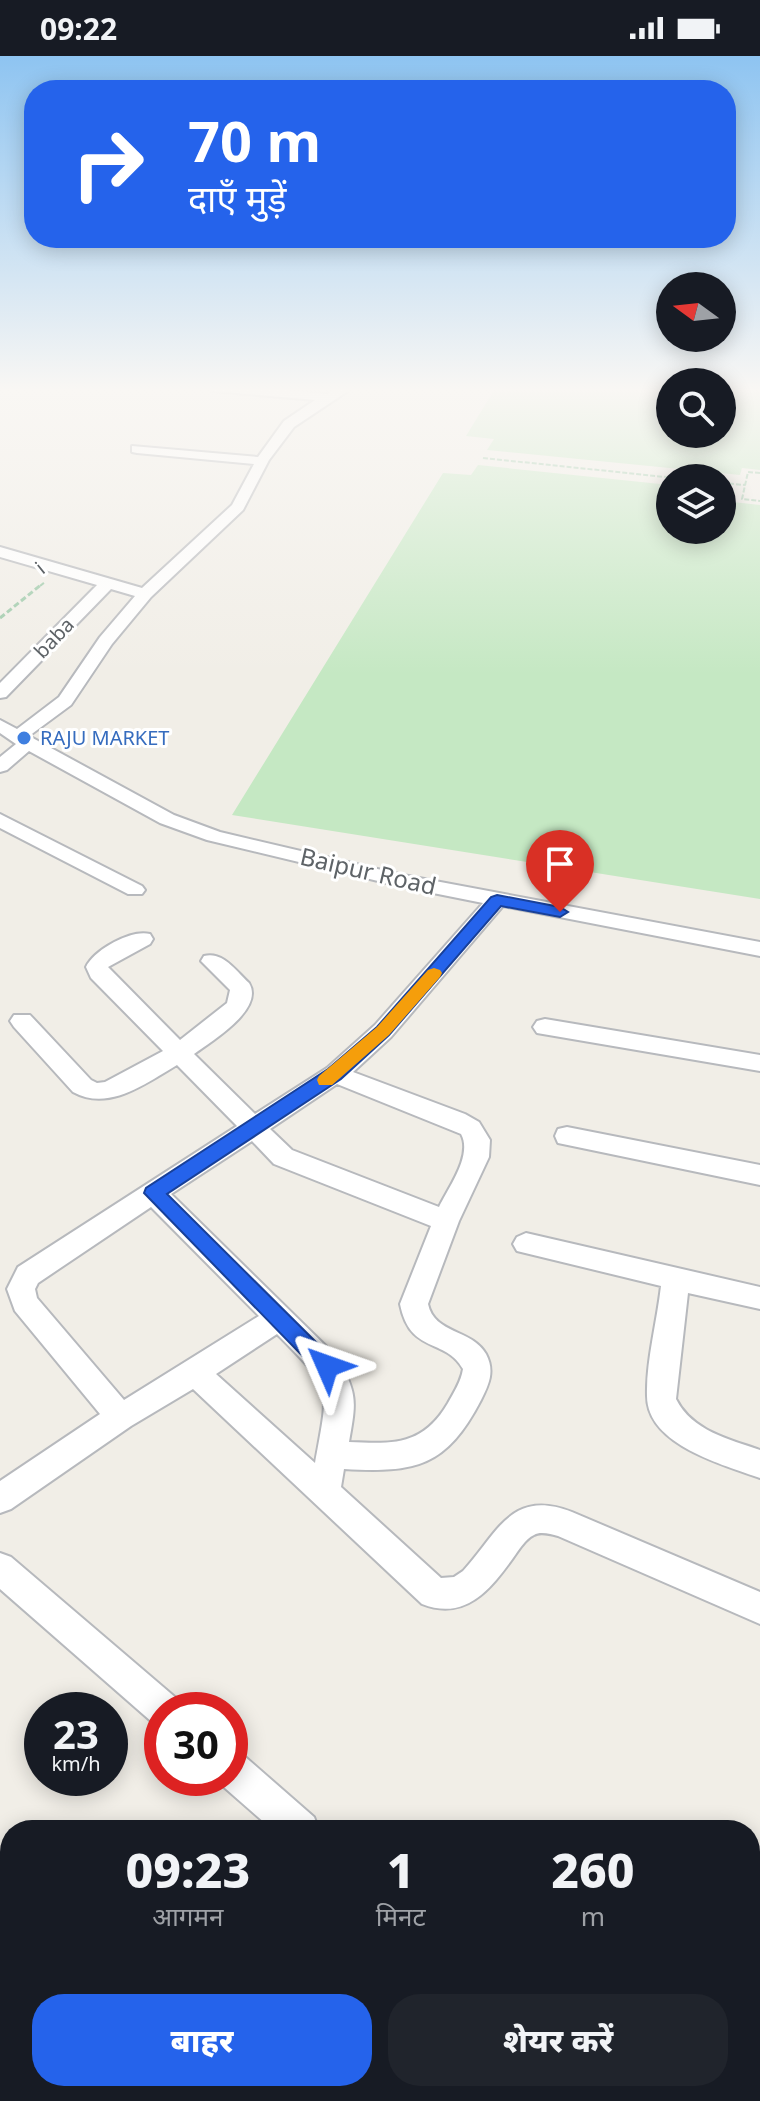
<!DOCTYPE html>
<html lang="hi">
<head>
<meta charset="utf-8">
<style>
	:root { --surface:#171b24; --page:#20242c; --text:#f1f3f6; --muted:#9ea1a6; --accent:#2563eb }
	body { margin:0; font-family:"Noto Sans","Noto Sans Devanagari",sans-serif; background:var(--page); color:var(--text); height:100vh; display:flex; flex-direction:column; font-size:30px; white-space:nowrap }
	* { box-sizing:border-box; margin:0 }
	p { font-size:26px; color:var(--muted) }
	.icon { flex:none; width:44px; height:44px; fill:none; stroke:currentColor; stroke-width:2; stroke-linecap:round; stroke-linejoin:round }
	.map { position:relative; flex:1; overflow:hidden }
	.sheet { position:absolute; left:0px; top:1764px; width:760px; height:282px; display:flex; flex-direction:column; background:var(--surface); border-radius:32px 32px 0 0; box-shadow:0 4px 20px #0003 }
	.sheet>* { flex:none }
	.banner { position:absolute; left:24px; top:24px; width:712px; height:168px; border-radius:32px; box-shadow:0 4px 20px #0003; background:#2563eb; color:#fff; overflow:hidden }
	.needle { width:52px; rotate:285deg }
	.controls { position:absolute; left:656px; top:216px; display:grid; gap:16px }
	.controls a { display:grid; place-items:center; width:80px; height:80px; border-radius:50%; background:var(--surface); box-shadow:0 4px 20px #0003; font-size:40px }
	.speed { position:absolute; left:24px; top:1636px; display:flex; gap:16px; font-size:40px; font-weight:700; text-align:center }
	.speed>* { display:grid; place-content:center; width:104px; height:104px; border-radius:50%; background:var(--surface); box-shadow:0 4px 20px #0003; line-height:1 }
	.speed small { font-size:20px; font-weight:400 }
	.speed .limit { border:12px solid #d22; background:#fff; color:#111 }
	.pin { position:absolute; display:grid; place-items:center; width:68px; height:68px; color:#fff; margin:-82px -34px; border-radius:50% 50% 50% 0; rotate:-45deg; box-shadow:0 0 8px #0007 }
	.pin .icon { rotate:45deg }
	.me { position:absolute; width:88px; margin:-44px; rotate:313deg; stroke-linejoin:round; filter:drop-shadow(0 0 6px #0008) }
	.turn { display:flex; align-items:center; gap:28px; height:168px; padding:0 32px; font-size:36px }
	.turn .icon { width:104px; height:104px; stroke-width:2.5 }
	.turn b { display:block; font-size:56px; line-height:68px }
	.eta { display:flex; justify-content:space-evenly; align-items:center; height:136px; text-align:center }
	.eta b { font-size:48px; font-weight:800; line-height:56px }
	.primary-button { display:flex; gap:16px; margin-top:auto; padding:16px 32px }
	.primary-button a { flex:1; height:92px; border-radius:32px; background:var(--accent); color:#fff; font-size:32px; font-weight:800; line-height:92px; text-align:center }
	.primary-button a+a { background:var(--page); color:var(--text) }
	.status { display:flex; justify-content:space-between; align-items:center; height:56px; padding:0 40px; background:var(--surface); direction:ltr }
	.status svg { height:22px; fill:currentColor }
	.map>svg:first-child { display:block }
	.green { fill:#c5e8c3 }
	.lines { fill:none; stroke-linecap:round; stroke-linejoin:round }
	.minor-casing { stroke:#b7b9bd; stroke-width:4 }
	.path-far1 { stroke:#9cc9a8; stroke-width:2; stroke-dasharray:5 2; stroke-linecap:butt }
	.path { stroke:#9cc9a8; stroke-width:3; stroke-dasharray:6 3; stroke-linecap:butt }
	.minor { fill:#fff; fill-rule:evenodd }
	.route { fill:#2563eb; stroke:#184099; stroke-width:2 }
	.slow { fill:#f59e0b }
	.shop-dot { fill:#3f7fe0; stroke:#fff; stroke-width:3 }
	.labels { text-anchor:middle; stroke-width:6; stroke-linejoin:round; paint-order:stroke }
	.far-street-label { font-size:20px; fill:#5e6367; stroke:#fff }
	.far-shop-label { font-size:20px; fill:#366cbe; stroke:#fff; text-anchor:start }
	.street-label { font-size:24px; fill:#5e6367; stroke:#fff }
</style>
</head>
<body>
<div class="status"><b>09:22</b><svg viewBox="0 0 49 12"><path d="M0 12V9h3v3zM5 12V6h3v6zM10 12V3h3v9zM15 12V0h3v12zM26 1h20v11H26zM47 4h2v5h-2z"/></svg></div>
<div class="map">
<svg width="760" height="2045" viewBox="0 0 760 2045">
	<rect width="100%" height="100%" fill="#f1eee7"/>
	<path class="green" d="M 496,331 L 670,331 L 670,378 L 722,378 L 722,331 L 760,331 L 760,414 L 742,412 L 740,419 L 487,394 L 494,383 L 466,380 Z
		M 478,409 L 670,429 L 670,474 L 722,474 L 722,435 L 735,436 L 733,446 L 760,449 L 760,843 L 232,759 L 443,417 L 471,419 Z"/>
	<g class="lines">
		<defs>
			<path id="minor" d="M 207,331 L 255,331 L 327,338 L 339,331 L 354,331 L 294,371 L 269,404 L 243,454 L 151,541 L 112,588 L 71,649 L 29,680 L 174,759 L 220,776 L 403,819 L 760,886 L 760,900 L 503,850 L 391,981 L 353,1016 L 465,1058 L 479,1066 L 490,1084 L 489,1101 L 459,1165 L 428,1248 C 434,1278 472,1273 486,1298 C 495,1315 489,1328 481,1344 C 446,1411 416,1417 344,1413 L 341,1431 L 441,1522 L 454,1521 L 463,1515 C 498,1477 511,1432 572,1456 L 760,1536 L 760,1568 L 558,1480 C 551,1478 540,1475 534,1479 C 525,1483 518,1495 513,1502 C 490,1534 465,1565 422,1548 L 193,1333 L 131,1370 L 11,1453 L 0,1457 L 0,1425 L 100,1358 L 15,1255 L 7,1233 L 18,1211 L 237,1070 L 177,1009 C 146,1027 109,1056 73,1036 L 14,971 L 10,965 L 14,959 L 30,959 L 91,1024 L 97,1027 L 105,1026 L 163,995 L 91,922 L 86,911 C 94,894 131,873 150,878 L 153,883 L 150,888 L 108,911 L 180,984 L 227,947 L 230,934 L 201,905 L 204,900 C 223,895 236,915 249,927 C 265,953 212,985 194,998 L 255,1058 L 327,1012 L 375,969 L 483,847 L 403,831 L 207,784 L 160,767 L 29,695 L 7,714 L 0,716 L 0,701 L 16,688 L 0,677 L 0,664 L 17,673 L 59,641 L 100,581 L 135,540 L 111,533 L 6,641 L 0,642 L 0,627 L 97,529 L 0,501 L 0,491 L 142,532 L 232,449 L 254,408 L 137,397 L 132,396 L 132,390 L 258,401 L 284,365 L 315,344 L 213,335 ZM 337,1028 L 461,1078 C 473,1099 448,1132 439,1151 L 292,1094 L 270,1073 ZM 252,1085 L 274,1108 L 431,1170 L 400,1248 C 410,1299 445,1281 463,1313 C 461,1326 454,1336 448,1347 C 423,1390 393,1388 349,1386 C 356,1346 358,1338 337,1301 L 171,1138 ZM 151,1151 L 259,1260 L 124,1344 L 37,1242 L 35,1233 L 38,1227 ZM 277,1278 C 333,1335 329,1329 315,1407 L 216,1318 Z
				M 0,758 L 142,830 L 145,834 L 142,838 L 128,838 L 0,772 Z
				M 545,963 L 760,999 L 760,1015 L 537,977 L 533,971 L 537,965 Z
				M 567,1071 L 760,1109 L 760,1129 L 558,1087 L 555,1080 L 558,1073 Z
				M 526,1177 L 760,1231 L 760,1253 L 688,1237 L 676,1343 C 692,1375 729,1383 760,1394 L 760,1422 C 724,1409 647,1389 647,1340 C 646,1305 657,1266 661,1230 L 517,1195 L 513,1188 L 517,1181 Z
				M 0,1497 L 11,1501 L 176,1642 L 181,1654 L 162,1654 L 162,1671 L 152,1666 L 0,1533 Z
				M 230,1694 L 243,1699 L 314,1761 L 319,1774 L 273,1774 L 217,1725 L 216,1722 L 230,1722 Z
				M 0,1917 L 10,1921 L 10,1971 L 0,1967 Z
				M 52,2036 L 97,2036 L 101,2045 L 56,2045 Z"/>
		</defs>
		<use href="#minor" class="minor-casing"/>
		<path class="path-far1" d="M 483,402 L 675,422
			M 760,417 L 748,416 L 742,443 L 760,445
			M 722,427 L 745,429
			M 40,530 L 45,526"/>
		<path class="path" d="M 0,562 L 42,528"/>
		<use href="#minor" class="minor"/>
	</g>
	<linearGradient id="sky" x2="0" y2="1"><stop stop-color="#8ec4f1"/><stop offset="0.54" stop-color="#f9f7f4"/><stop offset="1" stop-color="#f9f7f4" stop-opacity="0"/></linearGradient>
	<rect width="760" height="618" fill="url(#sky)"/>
	<path class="route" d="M 497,839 L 560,851 L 568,856 L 560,861 L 501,850 L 389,979 L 341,1023 L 167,1138 L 334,1304 L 338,1310 L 334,1317 L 327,1320 L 319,1317 L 144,1137 L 146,1132 L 328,1013 L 377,971 L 491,841 Z"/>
	<path class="slow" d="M 434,912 L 440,914 L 442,917 L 440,921 L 389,979 L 332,1029 L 319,1029 L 317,1024 L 319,1020 L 377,971 L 428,914 Z"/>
	<circle class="shop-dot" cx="24" cy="682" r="8"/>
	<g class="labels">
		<g class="far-street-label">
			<text transform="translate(40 512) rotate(-39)" y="7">i</text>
			<text transform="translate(54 582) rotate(-46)" y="7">baba</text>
		</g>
		<g class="far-shop-label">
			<text x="40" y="689">RAJU MARKET</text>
		</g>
		<g class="street-label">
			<text transform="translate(368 816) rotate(13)" y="8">Baipur Road</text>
		</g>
	</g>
</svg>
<div class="controls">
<a><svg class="needle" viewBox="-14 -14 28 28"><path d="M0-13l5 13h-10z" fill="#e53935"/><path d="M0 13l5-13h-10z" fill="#9ea1a6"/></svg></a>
<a><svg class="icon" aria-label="search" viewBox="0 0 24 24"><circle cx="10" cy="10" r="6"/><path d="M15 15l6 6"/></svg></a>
<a><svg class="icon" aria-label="layers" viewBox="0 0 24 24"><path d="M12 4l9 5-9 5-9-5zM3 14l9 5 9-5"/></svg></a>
</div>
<div class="speed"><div>23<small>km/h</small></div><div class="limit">30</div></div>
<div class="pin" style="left:560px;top:856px;background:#d93025"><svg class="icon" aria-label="arrive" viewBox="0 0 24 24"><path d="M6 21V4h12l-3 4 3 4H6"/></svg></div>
<svg class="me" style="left:327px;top:1310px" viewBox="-20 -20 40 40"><path d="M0-17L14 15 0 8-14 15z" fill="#2563eb" stroke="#fff" stroke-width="4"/></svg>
<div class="banner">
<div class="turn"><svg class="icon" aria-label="right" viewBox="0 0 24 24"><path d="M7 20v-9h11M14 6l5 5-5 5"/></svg><div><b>70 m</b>दाएँ मुड़ें</div></div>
</div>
<section class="sheet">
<div class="eta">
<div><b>09:23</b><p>आगमन</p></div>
<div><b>1</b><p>मिनट</p></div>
<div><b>260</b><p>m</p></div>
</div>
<div class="primary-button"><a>बाहर</a><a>शेयर करें</a></div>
</section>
</div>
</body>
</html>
